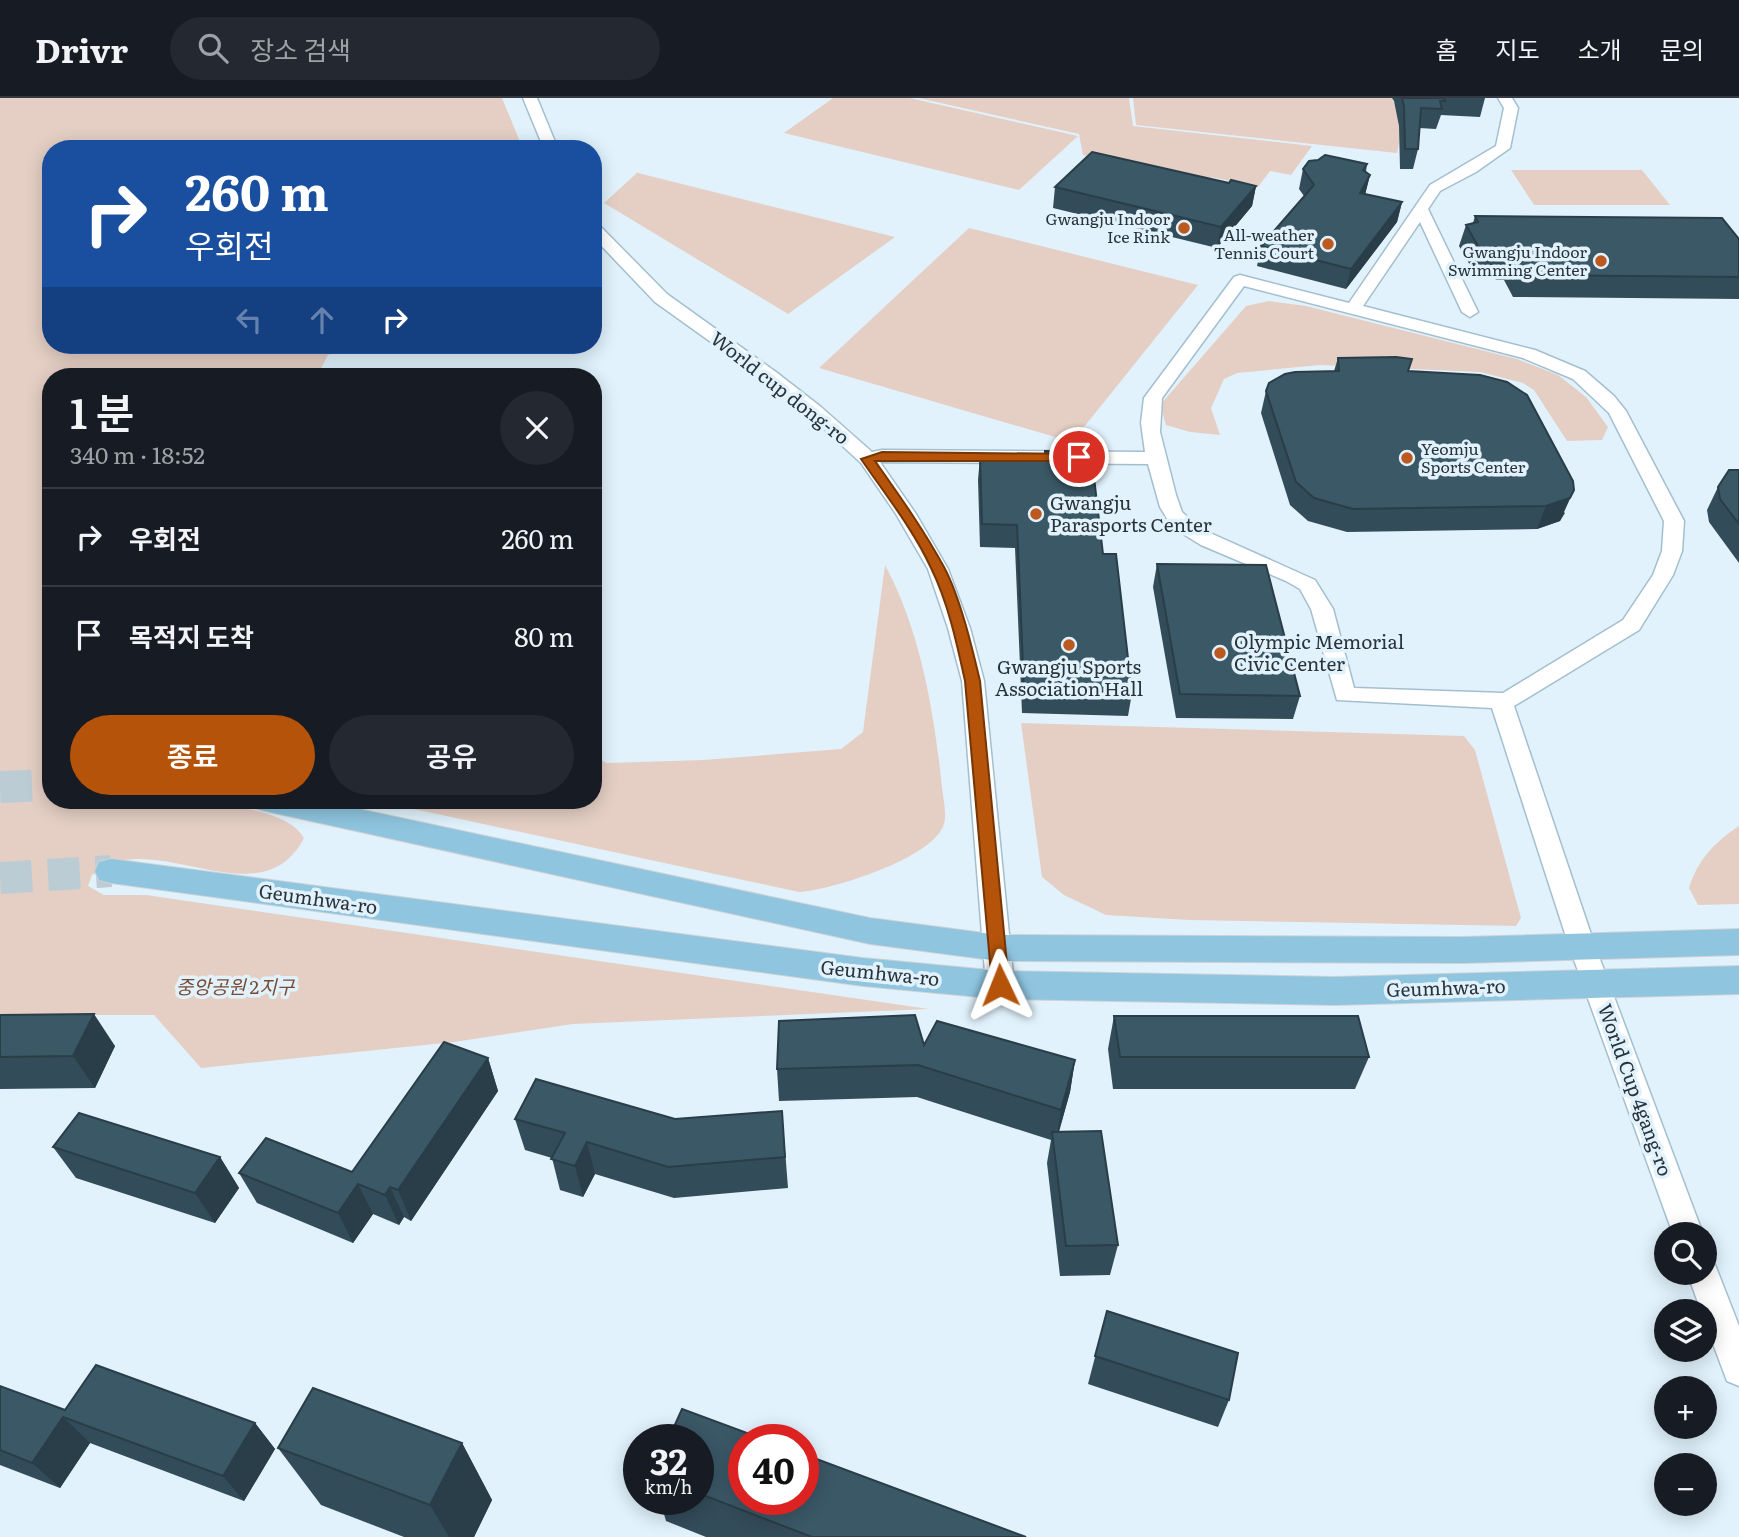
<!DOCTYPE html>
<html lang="ko">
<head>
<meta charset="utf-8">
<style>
	:root { --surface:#171b24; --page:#242831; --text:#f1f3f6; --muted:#9ea1a6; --line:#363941; --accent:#b45309 }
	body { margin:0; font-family:Literata,"Noto Sans KR",serif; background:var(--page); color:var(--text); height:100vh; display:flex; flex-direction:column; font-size:26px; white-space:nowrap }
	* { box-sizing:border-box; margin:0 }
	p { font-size:23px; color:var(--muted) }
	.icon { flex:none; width:38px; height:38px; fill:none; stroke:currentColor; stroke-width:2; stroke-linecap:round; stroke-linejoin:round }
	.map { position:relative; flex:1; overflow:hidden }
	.details { position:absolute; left:42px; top:270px; width:560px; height:441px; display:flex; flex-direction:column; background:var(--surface); border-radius:28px; box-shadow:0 4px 18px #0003 }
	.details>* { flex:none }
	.top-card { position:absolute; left:42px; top:42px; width:560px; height:214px; border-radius:28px; box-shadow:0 4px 18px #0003; background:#1a4fa0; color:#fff; overflow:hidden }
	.buttons { position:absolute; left:1654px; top:1124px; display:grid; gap:14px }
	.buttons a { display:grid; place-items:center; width:63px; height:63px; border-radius:50%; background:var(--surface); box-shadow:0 4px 18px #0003; font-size:35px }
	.speed { position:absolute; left:623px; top:1326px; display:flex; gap:14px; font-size:35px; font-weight:700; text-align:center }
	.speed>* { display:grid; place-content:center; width:91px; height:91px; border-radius:50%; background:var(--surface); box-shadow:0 4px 18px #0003; line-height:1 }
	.speed small { font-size:18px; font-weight:400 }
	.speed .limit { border:10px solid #d22; background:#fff; color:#111 }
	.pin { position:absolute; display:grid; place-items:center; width:60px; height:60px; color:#fff; margin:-30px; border:4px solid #fff; border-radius:50%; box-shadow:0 2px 7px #0007 }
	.me { position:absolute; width:77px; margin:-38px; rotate:358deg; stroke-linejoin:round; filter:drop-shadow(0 0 5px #0008) }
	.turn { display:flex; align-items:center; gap:24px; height:147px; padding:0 28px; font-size:32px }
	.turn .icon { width:91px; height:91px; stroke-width:2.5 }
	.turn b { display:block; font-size:49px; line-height:60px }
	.lanes { display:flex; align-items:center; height:66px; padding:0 28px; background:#0003; justify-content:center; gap:35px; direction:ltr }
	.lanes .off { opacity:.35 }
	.round { display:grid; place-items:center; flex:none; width:74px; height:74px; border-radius:37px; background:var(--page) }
	.headline { display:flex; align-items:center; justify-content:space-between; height:119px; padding:0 28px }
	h1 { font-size:42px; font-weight:600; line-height:52px }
	.primary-button { display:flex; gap:14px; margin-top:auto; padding:14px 28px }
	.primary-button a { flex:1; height:80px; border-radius:42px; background:var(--accent); color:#fff; font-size:28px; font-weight:600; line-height:80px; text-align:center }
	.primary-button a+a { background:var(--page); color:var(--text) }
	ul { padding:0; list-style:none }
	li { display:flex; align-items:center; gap:21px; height:98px; padding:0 28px; border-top:2px solid var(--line) }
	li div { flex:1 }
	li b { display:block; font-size:26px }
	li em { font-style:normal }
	header { display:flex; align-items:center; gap:42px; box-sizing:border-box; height:98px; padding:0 35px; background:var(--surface); border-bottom:2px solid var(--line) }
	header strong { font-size:33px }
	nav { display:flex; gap:38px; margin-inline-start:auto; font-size:24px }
	.search { width:490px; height:63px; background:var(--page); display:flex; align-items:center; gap:18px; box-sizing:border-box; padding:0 24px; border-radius:38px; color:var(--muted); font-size:26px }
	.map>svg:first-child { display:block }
	.green { fill:#e5cfc5 }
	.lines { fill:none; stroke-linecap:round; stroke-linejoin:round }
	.major-tunnel { stroke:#bcccd5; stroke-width:32; stroke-dasharray:32 16; stroke-linecap:butt }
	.minor-casing { stroke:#a3bfcf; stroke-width:3 }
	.major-casing { stroke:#d0d2d4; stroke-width:2 }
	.minor { fill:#fff; fill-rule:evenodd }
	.major { fill:#8fc5df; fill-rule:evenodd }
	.wall { fill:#334c59 }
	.shaded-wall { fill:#293e48 }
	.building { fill:#3b5867; stroke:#293e48; stroke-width:2 }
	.route { fill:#b45309; stroke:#753606; stroke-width:2 }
	.poi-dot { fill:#bc5921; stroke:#e1f2fc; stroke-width:2.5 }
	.labels { text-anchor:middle; stroke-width:7; stroke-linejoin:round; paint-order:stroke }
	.far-poi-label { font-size:16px; fill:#28333a; stroke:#e1f2fc; text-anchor:end }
	.street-label { font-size:19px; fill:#28333a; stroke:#e1f2fc }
	.poi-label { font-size:19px; fill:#28333a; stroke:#e1f2fc; text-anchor:start }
	.park-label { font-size:19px; font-style:italic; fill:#794a33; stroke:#e1f2fc }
</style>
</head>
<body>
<header>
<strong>Drivr</strong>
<div class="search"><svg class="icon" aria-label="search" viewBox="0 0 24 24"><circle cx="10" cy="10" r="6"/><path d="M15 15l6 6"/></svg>장소 검색</div>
<nav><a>홈</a><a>지도</a><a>소개</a><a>문의</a></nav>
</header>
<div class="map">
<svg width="1739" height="1439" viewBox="0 0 1739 1439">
	<rect width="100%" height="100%" fill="#e1f2fc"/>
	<path class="green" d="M 0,0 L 502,0 L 523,51 L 51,51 L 51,247 L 356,247 L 328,257 L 317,278 L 51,278 L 51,702 C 104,702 277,692 304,740 C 265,815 177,746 115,764 C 107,766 99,773 92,777 L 88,788 L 104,797 L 146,797 L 929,911 L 573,926 L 454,944 L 201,970 L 154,917 L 0,917 Z
		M 833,0 L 910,0 L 1078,38 L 1019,92 L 784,35 Z
		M 918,0 L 1129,0 L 1133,28 L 1312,48 L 1291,77 L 1270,73 L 1258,89 L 1211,79 L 1207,84 L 1083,57 L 1079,36 Z
		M 1133,0 L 1392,0 C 1400,15 1402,38 1397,55 L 1136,27 Z
		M 1511,72 L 1642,72 L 1670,107 L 1534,107 Z
		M 638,74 L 638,75 L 895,139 L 788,216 L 604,105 Z
		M 969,130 L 1198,187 L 1072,344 L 819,270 Z
		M 1269,203 L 1306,208 L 1517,261 L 1558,277 L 1586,299 L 1608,329 L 1602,342 L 1567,343 L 1534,292 L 1523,285 L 1480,274 L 1320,267 L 1237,275 L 1224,281 L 1211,310 L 1220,337 L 1190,334 L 1166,327 L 1160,307 L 1246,208 Z
		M 885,467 C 921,534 934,614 942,689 C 943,699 947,716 944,726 C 934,760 832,792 799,794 L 372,702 L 593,702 L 593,659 L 607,665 L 703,662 L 841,651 L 863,634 Z
		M 1021,625 L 1464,638 L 1475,652 L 1521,820 L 1516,828 L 1189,822 L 1106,817 L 1064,797 L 1042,779 Z
		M 1739,728 L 1739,806 L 1698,807 L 1689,790 C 1698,761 1715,744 1739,728 Z"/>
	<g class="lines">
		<path class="major-tunnel" d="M 0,689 L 51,687
			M 0,780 L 111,773"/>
		<defs>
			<path id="minor" d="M 523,0 L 537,0 L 558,51 L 544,51 Z
				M 1498,0 L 1512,0 L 1518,10 L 1510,50 L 1476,74 L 1440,93 L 1428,111 L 1478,214 L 1470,219 L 1462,214 L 1420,124 L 1363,208 L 1535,252 L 1585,273 L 1614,298 L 1626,313 L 1684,423 L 1682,453 L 1673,477 L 1639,532 L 1514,608 L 1595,848 L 1703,1136 L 1673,1136 L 1569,848 L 1492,610 L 1337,602 L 1311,511 L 1300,491 L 1286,483 L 1201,447 L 1172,429 L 1160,409 L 1148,366 L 880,364 L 916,416 L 948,471 L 970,530 L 984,583 L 1014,887 L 1010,895 L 1000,898 L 990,895 L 986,887 L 962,583 L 948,530 L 928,471 L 896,416 L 861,365 L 809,317 L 764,282 L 655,204 L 593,139 L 593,125 L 599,127 L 667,196 L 776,274 L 821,309 L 872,354 L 882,352 L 1145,354 L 1141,325 L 1144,300 L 1234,179 L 1240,177 L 1349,205 L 1430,87 L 1496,48 L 1504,10 ZM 1244,188 L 1523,260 L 1573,281 L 1609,315 L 1664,423 L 1662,453 L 1653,477 L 1623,522 L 1503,595 L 1354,590 L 1333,511 L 1315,482 L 1199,430 L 1182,414 L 1176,397 L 1160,334 L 1162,300 Z
				M 1704,1160 L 1714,1164 L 1739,1228 L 1739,1288 L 1727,1283 L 1704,1222 L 1704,1213 L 1701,1213 L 1687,1174 L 1704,1174 Z"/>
			<path id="major" d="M 250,702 L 317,702 L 870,820 L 999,837 L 1463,839 L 1739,831 L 1739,857 L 1463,865 L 999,863 L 870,846 L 265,713 L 254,710 Z
				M 111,761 L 863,860 L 1000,873 L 1335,879 L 1739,868 L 1739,896 L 1335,907 L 1000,901 L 863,888 L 111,785 L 99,782 L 95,773 L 99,764 Z"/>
		</defs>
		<use href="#minor" class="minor-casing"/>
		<use href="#major" class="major-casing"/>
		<use href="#minor" class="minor"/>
		<use href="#major" class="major"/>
	</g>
	<path class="wall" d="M 1392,0 L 1485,0 L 1480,19 L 1441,17 L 1436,31 L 1419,30 L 1418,51 L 1413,71 L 1400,71 L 1399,28 L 1394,3 Z
		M 1367,66 L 1366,74 L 1370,77 L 1365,96 L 1402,104 L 1397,124 L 1346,191 L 1257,168 L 1261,148 L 1304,98 L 1299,91 L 1303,71 Z
		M 1229,85 L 1256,88 L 1252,108 L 1217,150 L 1053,110 L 1055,89 Z
		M 1475,118 L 1739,141 L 1739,201 L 1513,199 L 1504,182 L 1496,182 L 1492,176 L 1475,176 L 1459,148 L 1466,127 L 1473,125 Z
		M 1338,260 L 1408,273 L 1565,415 L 1560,423 L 1537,431 L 1347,434 L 1308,423 L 1290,407 L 1261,315 L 1266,293 L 1334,273 Z
		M 1045,353 L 1103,456 L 1132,595 L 1128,618 L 1022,615 L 1015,450 L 980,449 L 978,382 L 980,359 L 1044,361 Z
		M 1739,372 L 1739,465 L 1709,424 L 1707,412 L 1718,389 Z
		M 1157,466 L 1300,598 L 1293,621 L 1176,620 L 1153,489 Z
		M 0,917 L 115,948 L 95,990 L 0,991 Z
		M 1114,918 L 1369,959 L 1355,991 L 1113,991 L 1108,951 Z
		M 924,947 L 1075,962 L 1070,994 L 1059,1034 L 1118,1147 L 1110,1177 L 1060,1178 L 1047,1065 L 1051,1042 L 917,999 L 779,1003 L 777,971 Z
		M 488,960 L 498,993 L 411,1123 L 404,1119 L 399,1127 L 373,1116 L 353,1145 L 257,1105 L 239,1075 L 352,1074 Z
		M 782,1013 L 788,1090 L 674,1100 L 595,1076 L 583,1099 L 560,1092 L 552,1060 L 525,1052 L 515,1021 L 675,1021 Z
		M 53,1049 L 220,1059 L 239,1090 L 215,1125 L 76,1080 Z
		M 1107,1213 L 1229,1302 L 1218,1329 L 1088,1286 Z
		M 0,1288 L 65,1312 L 255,1325 L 275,1351 L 244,1403 L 90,1345 L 60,1390 L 0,1367 Z
		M 698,1342 L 1026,1439 L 706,1439 L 666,1423 L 660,1402 L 698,1402 Z
		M 462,1345 L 492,1402 L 474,1439 L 404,1439 L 321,1407 L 278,1350 Z"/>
	<path class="shaded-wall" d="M 1370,77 L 1365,97 L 1360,95 Z
		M 1256,88 L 1252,108 L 1217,150 L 1221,129 Z
		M 1402,104 L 1397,124 L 1346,191 L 1351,171 Z
		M 1574,392 L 1560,423 L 1537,431 L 1546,408 Z
		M 94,916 L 115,948 L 95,990 L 73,958 Z
		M 488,960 L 498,993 L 411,1123 L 398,1092 Z
		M 1075,962 L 1070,994 L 1056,1043 L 1061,1012 Z
		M 587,1044 L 595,1076 L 583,1099 L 575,1068 Z
		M 220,1059 L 239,1090 L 215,1125 L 195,1095 Z
		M 358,1086 L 373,1116 L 353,1145 L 338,1115 Z
		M 390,1089 L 404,1119 L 399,1127 L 385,1097 Z
		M 63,1319 L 90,1345 L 60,1390 L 32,1365 Z
		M 255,1325 L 275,1351 L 244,1403 L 223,1378 Z
		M 462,1345 L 492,1402 L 474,1439 L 449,1439 L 430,1407 Z"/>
	<path class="building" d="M 1402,0 L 1444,0 L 1445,3 L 1440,3 L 1442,11 L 1421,10 L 1418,51 L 1405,51 L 1404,8 Z
		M 1092,54 L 1229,85 L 1231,82 L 1256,88 L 1221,129 L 1055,89 Z
		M 1325,57 L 1367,66 L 1363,72 L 1370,77 L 1360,95 L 1402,104 L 1351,171 L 1261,148 L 1314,87 L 1303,71 L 1309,63 L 1318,62 Z
		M 1475,118 L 1722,120 L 1739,141 L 1739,179 L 1520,177 L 1511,161 L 1503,161 L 1499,155 L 1482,155 L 1466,127 L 1478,124 Z
		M 1396,259 L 1412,261 L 1408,273 L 1480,277 L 1507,284 L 1527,297 L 1573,383 L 1574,392 L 1570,400 L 1546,408 L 1353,411 L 1314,400 L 1296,384 L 1266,293 L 1269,285 L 1285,276 L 1295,274 L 1339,273 L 1338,260 Z
		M 1045,353 L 1091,354 L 1103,456 L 1116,456 L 1132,595 L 1024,592 L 1017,427 L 982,426 L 980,359 L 1045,361 Z
		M 1729,372 L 1739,372 L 1739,426 L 1720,401 L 1718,389 Z
		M 1157,466 L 1266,467 L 1300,598 L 1180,596 Z
		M 94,916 L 73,958 L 0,959 L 0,917 Z
		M 915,917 L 924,947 L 937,923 L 1075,962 L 1061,1012 L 918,967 L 777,971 L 779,923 Z
		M 1114,918 L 1358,918 L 1369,959 L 1120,959 Z
		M 444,944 L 488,960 L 398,1092 L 390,1089 L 385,1097 L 358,1086 L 338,1115 L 239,1075 L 266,1040 L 352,1074 Z
		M 536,981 L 675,1021 L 782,1013 L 785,1059 L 668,1069 L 587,1044 L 575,1068 L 551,1061 L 565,1035 L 515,1021 Z
		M 79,1015 L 220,1059 L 195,1095 L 53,1049 Z
		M 1101,1033 L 1118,1147 L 1066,1148 L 1052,1034 Z
		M 1107,1213 L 1238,1255 L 1229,1302 L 1095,1258 Z
		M 96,1267 L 255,1325 L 223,1378 L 63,1319 L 32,1365 L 0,1352 L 0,1288 L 65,1312 Z
		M 313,1290 L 462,1345 L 430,1407 L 278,1350 Z
		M 682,1311 L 766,1342 L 744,1342 L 744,1402 L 803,1402 L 803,1356 L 1026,1439 L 812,1439 L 698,1395 L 698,1342 L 668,1342 Z"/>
	<path class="route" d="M 882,354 L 1079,356 L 1085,359 L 1079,363 L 875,363 C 899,397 924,432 944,469 C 960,499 972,549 980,583 L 1009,887 L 1007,892 L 994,892 L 992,887 L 965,583 C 957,546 948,504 931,470 C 913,431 885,396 861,361 Z"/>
	<g class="poi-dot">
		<circle cx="1184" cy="130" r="7"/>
		<circle cx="1328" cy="146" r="7"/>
		<circle cx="1601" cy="163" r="7"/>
		<circle cx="1407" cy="360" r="7"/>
		<circle cx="1036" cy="416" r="7"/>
		<circle cx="1069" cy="547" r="7"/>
		<circle cx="1220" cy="555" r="7"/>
	</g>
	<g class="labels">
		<g class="far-poi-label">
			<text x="1170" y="127">Gwangju Indoor<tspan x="1170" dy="18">Ice Rink</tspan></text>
			<text x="1314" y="143">All-weather<tspan x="1314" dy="18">Tennis Court</tspan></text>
			<text x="1587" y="160">Gwangju Indoor<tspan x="1587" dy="18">Swimming Center</tspan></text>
			<text x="1421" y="357" text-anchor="start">Yeomju<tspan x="1421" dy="18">Sports Center</tspan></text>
		</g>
		<g class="street-label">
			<text transform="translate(780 290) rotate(38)" y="7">World cup dong-ro</text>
			<text transform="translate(318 801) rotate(8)" y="7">Geumhwa-ro</text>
			<text transform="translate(880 875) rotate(6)" y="7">Geumhwa-ro</text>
			<text transform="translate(1446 890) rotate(-2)" y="7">Geumhwa-ro</text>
			<text transform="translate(1635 992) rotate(70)" y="7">World Cup 4gang-ro</text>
		</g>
		<g class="poi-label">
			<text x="1050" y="412">Gwangju<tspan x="1050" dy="22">Parasports Center</tspan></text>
			<text x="1234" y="551">Olympic Memorial<tspan x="1234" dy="22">Civic Center</tspan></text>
			<text x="1069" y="576" text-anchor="middle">Gwangju Sports<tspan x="1069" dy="22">Association Hall</tspan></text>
		</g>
		<g class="park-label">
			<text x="235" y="896">중앙공원 2지구</text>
		</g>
	</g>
</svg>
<div class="buttons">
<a><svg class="icon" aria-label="search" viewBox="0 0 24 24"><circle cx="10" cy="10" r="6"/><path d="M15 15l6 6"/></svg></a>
<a><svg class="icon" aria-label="layers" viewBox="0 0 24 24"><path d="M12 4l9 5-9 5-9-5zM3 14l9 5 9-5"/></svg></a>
<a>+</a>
<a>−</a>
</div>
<div class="speed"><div>32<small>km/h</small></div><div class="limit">40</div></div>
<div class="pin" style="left:1079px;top:359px;background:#d93025"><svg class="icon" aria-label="arrive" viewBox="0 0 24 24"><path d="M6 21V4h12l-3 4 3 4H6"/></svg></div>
<svg class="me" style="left:1000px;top:887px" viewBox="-20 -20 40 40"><path d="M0-17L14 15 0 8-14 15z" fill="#b45309" stroke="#fff" stroke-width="4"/></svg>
<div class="top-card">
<div class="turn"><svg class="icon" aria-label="right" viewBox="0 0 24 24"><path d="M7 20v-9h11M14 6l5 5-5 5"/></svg><div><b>260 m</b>우회전</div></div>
<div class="lanes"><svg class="icon off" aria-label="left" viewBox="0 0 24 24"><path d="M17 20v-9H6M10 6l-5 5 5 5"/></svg><svg class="icon off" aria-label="ahead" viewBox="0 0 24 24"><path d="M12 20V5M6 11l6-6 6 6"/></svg><svg class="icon" aria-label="right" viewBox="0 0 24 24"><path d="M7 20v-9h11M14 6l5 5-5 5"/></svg></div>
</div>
<section class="details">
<div class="headline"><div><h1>1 분</h1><p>340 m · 18:52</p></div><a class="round"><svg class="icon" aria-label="close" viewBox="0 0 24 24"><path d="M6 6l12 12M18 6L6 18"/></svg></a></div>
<ul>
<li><svg class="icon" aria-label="right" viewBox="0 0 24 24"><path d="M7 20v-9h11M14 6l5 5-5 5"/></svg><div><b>우회전</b></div><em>260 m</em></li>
<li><svg class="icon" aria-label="arrive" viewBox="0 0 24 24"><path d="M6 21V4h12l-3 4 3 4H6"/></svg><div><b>목적지 도착</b></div><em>80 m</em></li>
</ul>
<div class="primary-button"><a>종료</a><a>공유</a></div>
</section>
</div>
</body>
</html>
